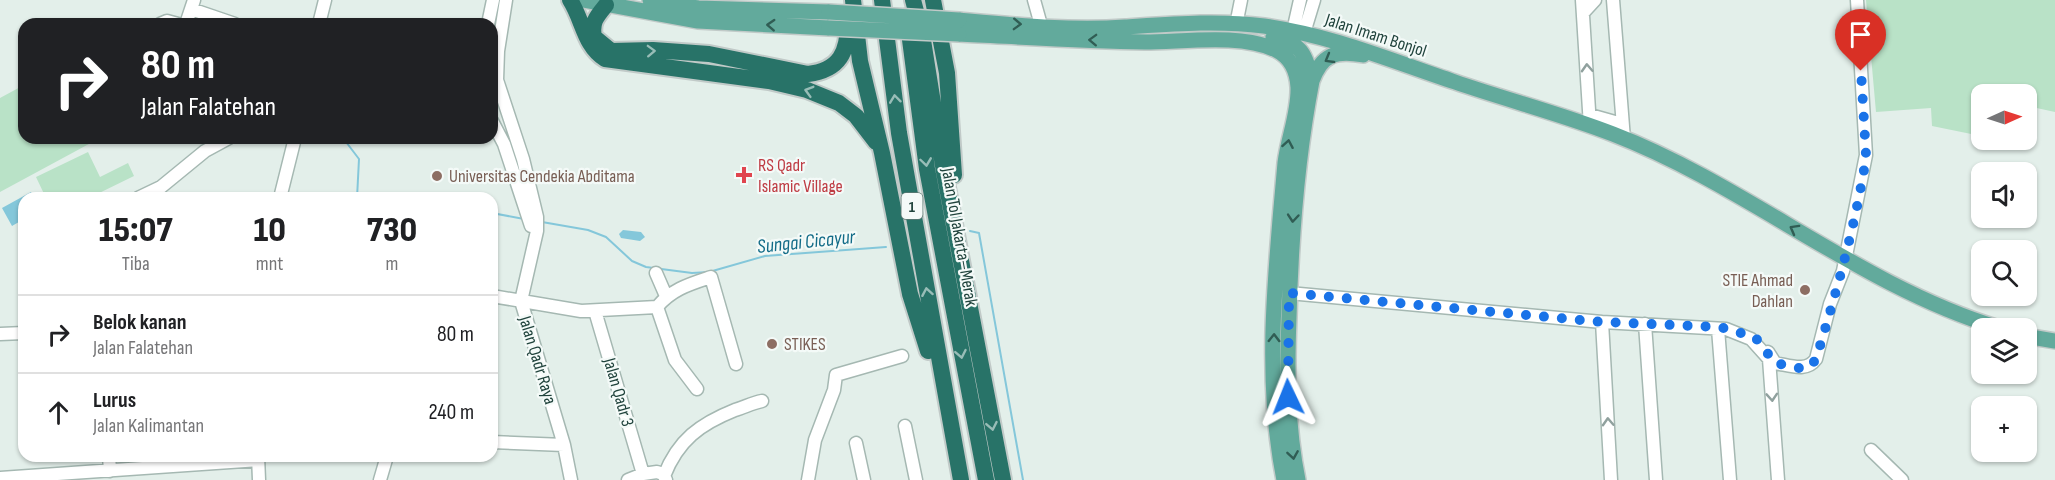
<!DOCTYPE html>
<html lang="id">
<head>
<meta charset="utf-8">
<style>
	:root { --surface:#fff; --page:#f6f6f6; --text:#202124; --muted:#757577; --line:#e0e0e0 }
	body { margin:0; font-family:"Sofia Sans Condensed",sans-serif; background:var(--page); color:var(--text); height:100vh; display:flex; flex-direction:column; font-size:22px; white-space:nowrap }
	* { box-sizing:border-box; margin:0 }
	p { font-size:20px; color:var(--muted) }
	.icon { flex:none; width:33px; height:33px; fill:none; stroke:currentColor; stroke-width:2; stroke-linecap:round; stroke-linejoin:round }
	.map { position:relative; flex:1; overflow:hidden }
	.side { position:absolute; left:18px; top:192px; width:480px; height:270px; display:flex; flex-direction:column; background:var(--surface); border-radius:18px; box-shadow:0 2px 4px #0004 }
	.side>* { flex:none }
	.hud { position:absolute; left:18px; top:18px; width:480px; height:126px; border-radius:18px; box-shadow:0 2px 4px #0004; background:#202124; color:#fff; overflow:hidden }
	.needle { width:39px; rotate:87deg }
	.buttons { position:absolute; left:1971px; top:84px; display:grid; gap:12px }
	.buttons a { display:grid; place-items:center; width:66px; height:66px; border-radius:12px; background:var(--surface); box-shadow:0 2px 4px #0004; font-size:30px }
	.pin { position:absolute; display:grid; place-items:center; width:51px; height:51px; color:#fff; margin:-62px -26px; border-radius:50% 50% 50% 0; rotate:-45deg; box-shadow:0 0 6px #0007 }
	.pin .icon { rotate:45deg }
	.me { position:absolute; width:66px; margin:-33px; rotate:358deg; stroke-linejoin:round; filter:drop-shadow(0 0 4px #0008) }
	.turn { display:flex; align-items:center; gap:21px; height:126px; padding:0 24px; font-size:27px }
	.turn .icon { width:78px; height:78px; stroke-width:2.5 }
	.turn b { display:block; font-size:42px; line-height:51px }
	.eta { display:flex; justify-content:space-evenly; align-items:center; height:102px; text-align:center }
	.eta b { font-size:36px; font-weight:800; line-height:42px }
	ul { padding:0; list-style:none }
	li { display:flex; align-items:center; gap:18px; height:78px; padding:0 24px; border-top:2px solid var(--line) }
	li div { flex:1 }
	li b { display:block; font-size:22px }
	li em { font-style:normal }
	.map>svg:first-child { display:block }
	.green { fill:#b9e2c7 }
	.water { fill:#84c7da }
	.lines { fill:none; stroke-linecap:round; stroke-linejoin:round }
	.stream { stroke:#84c7da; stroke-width:2 }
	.minor-casing { stroke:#a5b8b2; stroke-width:15 }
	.major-casing { stroke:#c1cac8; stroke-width:18 }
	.highway-casing { stroke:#c1cac8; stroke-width:20 }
	.minor { stroke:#fff; stroke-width:12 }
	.major { stroke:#62aa9c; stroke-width:15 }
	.highway { stroke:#287368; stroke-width:16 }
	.major-bridge-casing { stroke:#c1cac8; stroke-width:18; stroke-linecap:butt }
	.major-bridge { stroke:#62aa9c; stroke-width:15 }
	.oneway { stroke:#305d54 }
	.oneway2 { stroke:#98bdb7 }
	.oneway3 { stroke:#90a19e }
	.route { stroke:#1a73e8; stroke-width:10; stroke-dasharray:0 18 }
	.health-dot { fill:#e0444e; stroke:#f4faf8; stroke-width:2 }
	.education-dot { fill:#8d6e63; stroke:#f4faf8; stroke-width:2 }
	.labels { text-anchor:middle; stroke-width:4.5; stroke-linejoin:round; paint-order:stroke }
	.shield { fill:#f4faf8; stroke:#607a74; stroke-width:1.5 }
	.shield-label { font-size:16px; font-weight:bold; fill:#20433c }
	.street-label { font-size:18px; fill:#20433c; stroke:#f4faf8 }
	.health-label { font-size:18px; fill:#be3a42; stroke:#f4faf8; text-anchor:start }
	.education-label { font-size:18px; fill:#785e54; stroke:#f4faf8; text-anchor:start }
	.water-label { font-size:20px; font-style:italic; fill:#126b87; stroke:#f4faf8 }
</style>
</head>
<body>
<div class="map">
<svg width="2055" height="480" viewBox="0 0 2055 480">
	<rect width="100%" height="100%" fill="#e3efea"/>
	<path class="green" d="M 1866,0 L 2055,0 L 2055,112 L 2027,106 L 2026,94 L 1982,94 L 1981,136 L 1932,126 L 1931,108 L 1876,112 Z
		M 24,85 L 24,138 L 100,138 L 0,192 L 0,98 Z
		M 88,152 L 100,177 L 128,163 L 134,176 L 89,198 L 46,198 L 36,177 Z"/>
	<path class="water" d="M 31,192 L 34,198 L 24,198 L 24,219 L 12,226 L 2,208 Z
		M 623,230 L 641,232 L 645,237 L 640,241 L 621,238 L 619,234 Z"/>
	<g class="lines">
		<path class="stream" d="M 343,138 L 359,159 L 357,198
			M 492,213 L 524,219
			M 542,222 L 588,230 L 606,237 L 632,261 L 646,267 L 692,273 L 709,272 L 765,256 L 886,247
			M 970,231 L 979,233 L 1023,480"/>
		<defs>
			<path id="minor" d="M 506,0 L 498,51 L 497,80 L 523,159 L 537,217 L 537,231 L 521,301 L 564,445 L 571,480
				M 1034,0 L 1041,25
				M 1582,0 L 1590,126
				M 1613,0 L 1624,139
				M 191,9 L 235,24
				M 1583,13 L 1595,0
				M 160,24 L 167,21 L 178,24
				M 186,24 L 194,0
				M 319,24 L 325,0
				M 488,24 L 493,0
				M 1236,25 L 1241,0
				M 1293,31 L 1300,0
				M 1304,33 L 1314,0
				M 1590,115 L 1622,124
				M 492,121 L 504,144 L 531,226
				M 138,198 L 161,187 L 205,151 L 229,138
				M 280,198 L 295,138
				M 656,273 L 666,296
				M 1289,293 L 1602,322 L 1726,329 L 1751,339 L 1769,359 L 1778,480
				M 492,296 L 581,311 L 657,307 L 675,360 L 697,389
				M 657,307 C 672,289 690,284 711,277 L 736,364
				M 595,311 L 643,474
				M 1602,322 L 1611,480
				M 1645,324 L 1656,480
				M 1718,329 L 1730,480
				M 0,334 L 24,333
				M 1768,352 L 1775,363 C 1789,365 1806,373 1816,359 L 1830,304 L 1843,271 L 1866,155 L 1857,0
				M 905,426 L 916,480
				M 492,442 L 564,445
				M 856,443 L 864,480
				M 1871,450 L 1902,480
				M 109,456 L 110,471
				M 258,456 L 259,480
				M 664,476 C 678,440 700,424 735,410 C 745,407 752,403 762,401
				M 0,478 L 258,460
				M 380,480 L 387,456
				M 628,480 L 643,474 L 657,472 L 663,474 L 666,480
				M 808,480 L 815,440 L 834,390 L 836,375 L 902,356"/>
			<path id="major" d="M 584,0 L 698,21 L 829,28
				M 650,0 L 698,8 L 829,12
				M 959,20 C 1013,25 1071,31 1125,27 C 1171,24 1218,20 1264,26 C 1334,36 1389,60 1455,82 C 1507,100 1562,114 1613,134 C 1748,186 1860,286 1999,328
				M 959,34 C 1021,37 1083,41 1145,42 C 1183,42 1241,33 1276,50 C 1290,57 1297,71 1298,87 C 1299,112 1288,138 1285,163 C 1276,267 1263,376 1284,480
				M 1273,37 C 1302,43 1305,54 1312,81 C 1297,158 1291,238 1289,317 C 1287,371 1287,426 1298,480
				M 1312,81 C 1322,54 1336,50 1363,55
				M 2026,336 L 2055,341"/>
			<path id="highway" d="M 570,0 C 583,20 584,46 605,59 L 769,81 L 807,90 L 839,103 L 856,116 L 876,142
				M 853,0 L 860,61 L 882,153 L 910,294 L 928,351
				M 882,0 L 899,133 L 961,480
				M 913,0 L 922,34 L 944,172 L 1003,480
				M 933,0 L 947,73 L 954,175
				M 606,5 C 597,16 591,22 594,37 L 611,51 L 653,50 L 709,54 L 808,74 C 840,70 848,52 848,22
				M 907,17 L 927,169 L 986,480"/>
		</defs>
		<use href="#minor" class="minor-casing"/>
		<use href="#major" class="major-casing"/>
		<use href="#highway" class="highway-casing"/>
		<use href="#minor" class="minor"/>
		<use href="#major" class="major"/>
		<use href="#highway" class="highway"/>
		<defs>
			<path id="major-bridge" d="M 829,12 L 959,20
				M 829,28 L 959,34"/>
		</defs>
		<use href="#major-bridge" class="major-bridge-casing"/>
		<use href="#major-bridge" class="major-bridge"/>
	</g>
	<defs><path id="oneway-chevron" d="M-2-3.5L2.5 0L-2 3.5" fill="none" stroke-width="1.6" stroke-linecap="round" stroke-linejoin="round" transform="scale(1.5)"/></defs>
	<g class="oneway">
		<use href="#oneway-chevron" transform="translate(1017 24) rotate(2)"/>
		<use href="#oneway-chevron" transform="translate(771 25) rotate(-177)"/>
		<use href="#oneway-chevron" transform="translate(1093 40) rotate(-178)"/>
		<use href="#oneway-chevron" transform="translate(1329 59) rotate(150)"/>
		<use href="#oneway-chevron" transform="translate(1288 144) rotate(-80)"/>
		<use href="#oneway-chevron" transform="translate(1293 218) rotate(95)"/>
		<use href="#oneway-chevron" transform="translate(1794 229) rotate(-151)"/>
		<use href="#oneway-chevron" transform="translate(1274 338) rotate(-89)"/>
		<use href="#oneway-chevron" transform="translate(1293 455) rotate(81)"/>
	</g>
	<g class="oneway2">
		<use href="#oneway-chevron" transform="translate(651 51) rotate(-2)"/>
		<use href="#oneway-chevron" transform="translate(809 91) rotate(-164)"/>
		<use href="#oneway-chevron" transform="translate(895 99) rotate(-97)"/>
		<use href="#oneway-chevron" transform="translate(926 162) rotate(82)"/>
		<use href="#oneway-chevron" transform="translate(927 292) rotate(-100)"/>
		<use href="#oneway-chevron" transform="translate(961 354) rotate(79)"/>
		<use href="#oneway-chevron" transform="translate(992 426) rotate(79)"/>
	</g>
	<g class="oneway3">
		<use href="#oneway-chevron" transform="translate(1587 68) rotate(-93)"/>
		<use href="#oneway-chevron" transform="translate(1772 397) rotate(86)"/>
		<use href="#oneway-chevron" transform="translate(1608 422) rotate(-93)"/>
	</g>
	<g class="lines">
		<path class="route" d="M 1288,397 L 1289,293 L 1602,322 L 1720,327 L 1755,337 L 1775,363 L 1804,369 L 1811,366 L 1816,359 C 1835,297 1853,234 1864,170 L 1866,155 L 1861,71"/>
	</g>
	<path class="health-dot" d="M741 166h6v6h6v6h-6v6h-6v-6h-6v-6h6z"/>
	<g class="education-dot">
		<circle cx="437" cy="176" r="6"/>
		<circle cx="1805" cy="290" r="6"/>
		<circle cx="772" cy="344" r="6"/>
	</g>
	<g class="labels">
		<rect class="shield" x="901.5" y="193" width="21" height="26" rx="4.5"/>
		<g class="shield-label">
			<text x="912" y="212">1</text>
		</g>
		<g class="street-label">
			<text transform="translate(1376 35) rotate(18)" y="6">Jalan Imam Bonjol</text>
			<text transform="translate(960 237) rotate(80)" y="6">Jalan Tol Jakarta–Merak</text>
			<text transform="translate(538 360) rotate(73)" y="6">Jalan Qadr Raya</text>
			<text transform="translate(619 392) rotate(74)" y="6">Jalan Qadr 3</text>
		</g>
		<g class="health-label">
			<text x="758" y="171">RS Qadr<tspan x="758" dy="21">Islamic Village</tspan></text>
		</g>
		<g class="education-label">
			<text x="449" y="182">Universitas Cendekia Abditama</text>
			<text x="1793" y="286" text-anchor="end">STIE Ahmad<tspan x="1793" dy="21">Dahlan</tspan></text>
			<text x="784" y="350">STIKES</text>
		</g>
		<g class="water-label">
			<text transform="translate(806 241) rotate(-6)" y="7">Sungai Cicayur</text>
		</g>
	</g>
</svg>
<div class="buttons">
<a><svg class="needle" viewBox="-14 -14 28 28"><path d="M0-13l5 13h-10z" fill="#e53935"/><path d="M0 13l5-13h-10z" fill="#757577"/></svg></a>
<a><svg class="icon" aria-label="sound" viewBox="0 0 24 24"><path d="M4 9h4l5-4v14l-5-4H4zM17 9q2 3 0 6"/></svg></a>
<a><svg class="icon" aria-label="search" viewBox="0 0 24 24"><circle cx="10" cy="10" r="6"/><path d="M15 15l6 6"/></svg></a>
<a><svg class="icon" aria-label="layers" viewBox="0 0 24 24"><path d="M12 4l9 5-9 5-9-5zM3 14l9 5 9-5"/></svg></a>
<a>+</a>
</div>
<div class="pin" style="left:1861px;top:71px;background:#d93025"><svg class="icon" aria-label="arrive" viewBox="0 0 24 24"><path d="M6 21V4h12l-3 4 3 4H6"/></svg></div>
<svg class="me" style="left:1288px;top:397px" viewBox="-20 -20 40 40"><path d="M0-17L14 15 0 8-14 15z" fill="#1a73e8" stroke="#fff" stroke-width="4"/></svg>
<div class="hud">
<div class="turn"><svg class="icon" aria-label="right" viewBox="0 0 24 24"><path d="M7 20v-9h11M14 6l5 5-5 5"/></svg><div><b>80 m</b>Jalan Falatehan</div></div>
</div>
<section class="side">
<div class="eta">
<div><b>15:07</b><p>Tiba</p></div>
<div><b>10</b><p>mnt</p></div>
<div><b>730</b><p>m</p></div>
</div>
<ul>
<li><svg class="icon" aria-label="right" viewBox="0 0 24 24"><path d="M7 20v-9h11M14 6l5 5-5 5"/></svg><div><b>Belok kanan</b><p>Jalan Falatehan</p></div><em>80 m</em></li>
<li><svg class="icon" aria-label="ahead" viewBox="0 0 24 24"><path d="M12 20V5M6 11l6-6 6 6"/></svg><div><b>Lurus</b><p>Jalan Kalimantan</p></div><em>240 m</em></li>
</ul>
</section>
</div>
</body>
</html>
